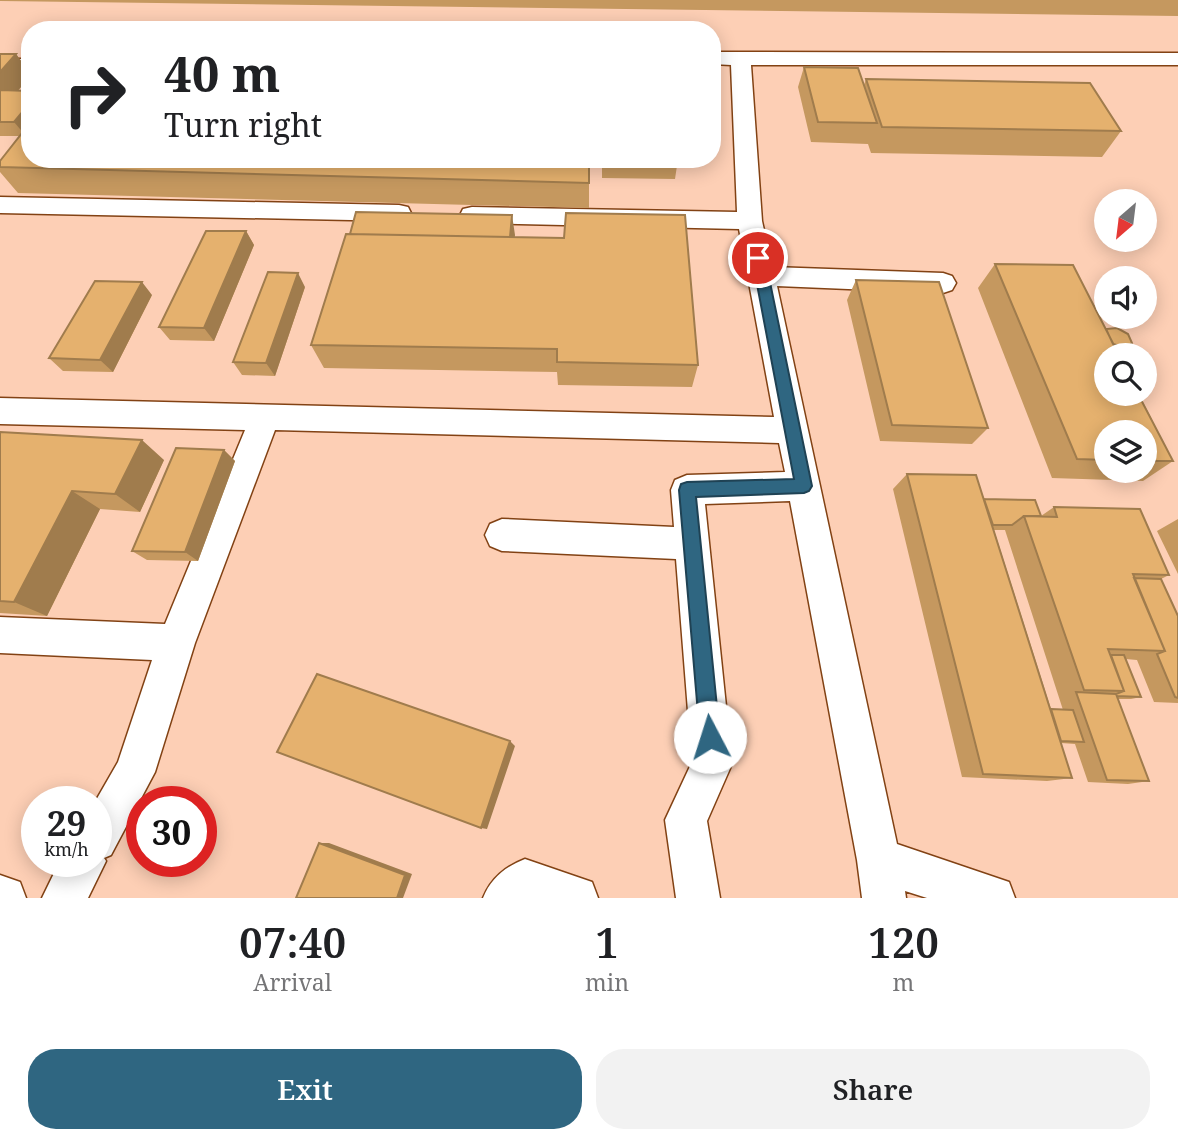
<!DOCTYPE html>
<html lang="en">
<head>
<meta charset="utf-8">
<style>
	:root { --surface:#fff; --page:#f2f2f2; --text:#202124; --muted:#757577; --accent:#2f6681 }
	body { margin:0; font-family:"Noto Serif",serif; background:var(--page); color:var(--text); height:100vh; display:flex; flex-direction:column; font-size:26px; white-space:nowrap }
	* { box-sizing:border-box; margin:0 }
	p { font-size:23px; color:var(--muted) }
	.icon { flex:none; width:38px; height:38px; fill:none; stroke:currentColor; stroke-width:2; stroke-linecap:round; stroke-linejoin:round }
	.map { position:relative; height:898px; overflow:hidden }
	.side { display:flex; flex-direction:column; background:var(--surface); flex:1 }
	.side>* { flex:none }
	.banner { position:absolute; left:21px; top:21px; width:700px; height:147px; border-radius:28px; box-shadow:0 4px 18px #0003; background:#fff; color:var(--text); overflow:hidden }
	.needle { width:46px; rotate:208deg }
	.buttons { position:absolute; left:1094px; top:189px; display:grid; gap:14px }
	.buttons a { display:grid; place-items:center; width:63px; height:63px; border-radius:50%; background:var(--surface); box-shadow:0 4px 18px #0003; font-size:35px }
	.speed { position:absolute; left:21px; top:786px; display:flex; gap:14px; font-size:35px; font-weight:700; text-align:center }
	.speed>* { display:grid; place-content:center; width:91px; height:91px; border-radius:50%; background:var(--surface); box-shadow:0 4px 18px #0003; line-height:1 }
	.speed small { font-size:18px; font-weight:400 }
	.speed .limit { border:10px solid #d22; background:#fff; color:#111 }
	.pin { position:absolute; display:grid; place-items:center; width:60px; height:60px; color:#fff; margin:-30px; border:4px solid #fff; border-radius:50%; box-shadow:0 2px 7px #0007 }
	.me { position:absolute; width:77px; margin:-38px; rotate:355deg; stroke-linejoin:round; filter:drop-shadow(0 0 5px #0008) }
	.turn { display:flex; align-items:center; gap:24px; height:147px; padding:0 28px; font-size:32px }
	.turn .icon { width:91px; height:91px; stroke-width:2.5 }
	.turn b { display:block; font-size:49px; line-height:60px }
	.eta { display:flex; justify-content:space-evenly; align-items:center; height:119px; text-align:center }
	.eta b { font-size:42px; font-weight:600; line-height:49px }
	.cta { display:flex; gap:14px; margin-top:auto; padding:14px 28px }
	.cta a { flex:1; height:80px; border-radius:28px; background:var(--accent); color:#fff; font-size:28px; font-weight:600; line-height:80px; text-align:center }
	.cta a+a { background:var(--page); color:var(--text) }
	.map>svg:first-child { display:block }
	.lines { fill:none; stroke-linecap:round; stroke-linejoin:round }
	.street-casing { stroke:#824214; stroke-width:3 }
	.street { fill:#fff; fill-rule:evenodd }
	.wall { fill:#c5985f; fill-rule:evenodd }
	.shaded-wall { fill:#a07c4d }
	.building { fill:#e5b16e; stroke:#a07c4d; stroke-width:2 }
	.route { fill:#2f6681; stroke:#1f4254; stroke-width:2 }
</style>
</head>
<body>
<div class="map">
<svg width="1178" height="898" viewBox="0 0 1178 898">
	<rect width="100%" height="100%" fill="#fdcfb5"/>
	<g class="lines">
		<defs>
			<path id="street" d="M 712,52 L 1178,53 L 1178,65 L 751,65 L 762,221 L 772,267 L 943,273 L 952,276 L 956,283 L 952,290 L 943,293 L 777,286 L 897,844 L 1009,882 L 1015,898 L 927,898 L 905,891 L 906,898 L 862,898 L 857,860 L 790,501 L 705,504 L 732,764 L 707,821 L 720,898 L 676,898 L 665,820 L 692,762 L 676,559 L 502,551 L 490,546 L 485,535 L 490,524 L 502,519 L 674,527 L 671,490 L 675,480 L 687,475 L 785,472 L 779,443 L 275,430 L 195,643 L 155,772 L 111,855 L 104,858 L 106,861 L 88,898 L 42,898 L 60,861 L 96,861 L 95,802 L 118,762 L 152,660 L 0,653 L 0,617 L 165,624 L 245,430 L 0,424 L 0,398 L 774,417 L 739,229 L 472,223 L 463,221 L 460,215 L 463,209 L 472,207 L 737,212 L 731,65 L 712,64 Z
				M 0,59 L 30,59 L 30,71 L 0,71 Z
				M 0,197 L 399,205 L 408,207 L 411,213 L 408,219 L 399,221 L 0,213 Z
				M 525,859 L 592,882 L 598,898 L 483,898 C 491,878 505,867 525,859 Z
				M 0,875 L 20,882 L 26,898 L 0,898 Z"/>
		</defs>
		<use href="#street" class="street-casing"/>
		<use href="#street" class="street"/>
	</g>
	<path class="wall" d="M 0,0 L 1178,0 L 1178,16 L 0,1 Z
		M 0,54 L 16,54 L 30,73 L 30,76 L 18,91 L 30,159 L 589,159 L 589,208 L 18,193 L 0,172 L 0,161 L 19,136 L 0,136 Z
		M 804,67 L 864,85 L 866,79 L 1121,131 L 1102,157 L 871,153 L 868,144 L 811,142 L 798,87 Z
		M 602,159 L 678,159 L 675,179 L 602,178 Z
		M 246,231 L 254,245 L 214,341 L 170,340 L 159,327 Z
		M 515,237 L 698,365 L 692,387 L 558,385 L 557,372 L 324,368 L 311,345 Z
		M 995,264 L 1106,329 L 1127,348 L 1120,355 L 1119,355 L 1173,461 L 1143,481 L 1052,478 L 978,288 ZM 1106,432 L 1144,432 L 1144,471 L 1106,471 Z
		M 856,280 L 988,428 L 972,444 L 880,441 L 847,300 Z
		M 305,287 L 275,376 L 242,375 L 233,362 Z
		M 152,295 L 113,372 L 63,371 L 49,358 Z
		M 0,432 L 164,460 L 140,512 L 100,509 L 47,616 L 0,613 Z
		M 224,450 L 235,461 L 198,561 L 147,560 L 132,551 Z
		M 907,474 L 1041,516 L 1054,507 L 1169,575 L 1161,579 L 1178,616 L 1178,703 L 1154,702 L 1137,660 L 1126,659 L 1141,697 L 1131,699 L 1118,699 L 1149,781 L 1128,784 L 1088,782 L 1075,744 L 1061,743 L 1072,778 L 1047,781 L 962,777 L 893,489 ZM 994,530 L 1005,530 L 1063,710 L 1051,709 Z
		M 1178,519 L 1178,574 L 1157,531 Z"/>
	<path class="shaded-wall" d="M 16,54 L 30,73 L 30,76 L 0,112 L 0,72 Z
		M 30,103 L 30,131 L 26,136 L 14,122 Z
		M 512,215 L 515,235 L 512,262 L 509,242 Z
		M 246,231 L 254,245 L 214,341 L 204,328 Z
		M 298,273 L 305,287 L 275,376 L 266,363 Z
		M 142,282 L 152,295 L 113,372 L 100,360 Z
		M 142,440 L 164,460 L 140,512 L 115,494 Z
		M 224,450 L 235,461 L 198,561 L 185,552 Z
		M 72,491 L 100,509 L 47,616 L 14,602 Z
		M 510,741 L 515,746 L 487,829 L 481,828 Z
		M 319,843 L 329,843 L 412,874 L 403,898 L 397,898 Z"/>
	<path class="building" d="M 0,54 L 16,54 L 0,72 Z
		M 804,67 L 858,68 L 877,123 L 818,122 Z
		M 866,79 L 1090,83 L 1121,131 L 882,127 Z
		M 0,90 L 30,91 L 30,103 L 14,122 L 0,122 Z
		M 30,123 L 30,159 L 589,159 L 589,183 L 0,167 L 0,161 Z
		M 356,212 L 512,215 L 510,237 L 350,234 Z
		M 566,213 L 685,215 L 698,365 L 557,362 L 557,349 L 311,345 L 346,234 L 564,238 Z
		M 206,231 L 246,231 L 204,328 L 159,327 Z
		M 995,264 L 1073,265 L 1119,355 L 1106,355 L 1106,394 L 1138,394 L 1173,461 L 1144,461 L 1144,432 L 1106,432 L 1106,460 L 1077,459 Z
		M 268,272 L 298,273 L 266,363 L 233,362 Z
		M 856,280 L 939,282 L 988,428 L 892,425 Z
		M 95,281 L 142,282 L 100,360 L 49,358 Z
		M 1117,328 L 1128,334 L 1132,343 L 1127,348 L 1113,344 L 1106,329 Z
		M 0,432 L 142,440 L 115,494 L 72,491 L 14,602 L 0,601 Z
		M 176,448 L 224,450 L 185,552 L 132,551 Z
		M 907,474 L 976,475 L 1072,778 L 983,774 Z
		M 984,499 L 1035,500 L 1041,516 L 1024,516 L 1012,525 L 993,525 Z
		M 1054,507 L 1140,509 L 1169,575 L 1133,574 L 1165,651 L 1108,649 L 1124,691 L 1084,690 L 1024,516 L 1057,517 Z
		M 1134,578 L 1161,579 L 1178,616 L 1178,698 L 1175,697 L 1157,654 L 1165,651 Z
		M 1111,655 L 1124,655 L 1141,697 L 1117,696 L 1116,694 L 1124,691 Z
		M 317,674 L 510,741 L 481,828 L 277,752 Z
		M 1076,692 L 1116,694 L 1149,781 L 1107,780 Z
		M 1051,709 L 1073,710 L 1084,742 L 1061,741 Z
		M 319,843 L 405,875 L 397,898 L 296,898 Z"/>
	<path class="route" d="M 758,253 L 765,258 L 812,486 L 809,491 L 804,493 L 696,497 L 720,737 L 717,744 L 710,747 L 703,744 L 700,737 L 679,490 L 681,484 L 687,482 L 794,479 L 752,258 Z"/>
</svg>
<div class="buttons">
<a><svg class="needle" viewBox="-14 -14 28 28"><path d="M0-13l5 13h-10z" fill="#e53935"/><path d="M0 13l5-13h-10z" fill="#757577"/></svg></a>
<a><svg class="icon" aria-label="sound" viewBox="0 0 24 24"><path d="M4 9h4l5-4v14l-5-4H4zM17 9q2 3 0 6"/></svg></a>
<a><svg class="icon" aria-label="search" viewBox="0 0 24 24"><circle cx="10" cy="10" r="6"/><path d="M15 15l6 6"/></svg></a>
<a><svg class="icon" aria-label="layers" viewBox="0 0 24 24"><path d="M12 4l9 5-9 5-9-5zM3 14l9 5 9-5"/></svg></a>
</div>
<div class="speed"><div>29<small>km/h</small></div><div class="limit">30</div></div>
<div class="pin" style="left:758px;top:258px;background:#d93025"><svg class="icon" aria-label="arrive" viewBox="0 0 24 24"><path d="M6 21V4h12l-3 4 3 4H6"/></svg></div>
<svg class="me" style="left:710px;top:737px" viewBox="-20 -20 40 40"><circle r="19" fill="#fff"/><path d="M0-13L10 11 0 6-10 11z" fill="#2f6681"/></svg>
<div class="banner">
<div class="turn"><svg class="icon" aria-label="right" viewBox="0 0 24 24"><path d="M7 20v-9h11M14 6l5 5-5 5"/></svg><div><b>40 m</b>Turn right</div></div>
</div>
</div>
<section class="side">
<div class="eta">
<div><b>07:40</b><p>Arrival</p></div>
<div><b>1</b><p>min</p></div>
<div><b>120</b><p>m</p></div>
</div>
<div class="cta"><a>Exit</a><a>Share</a></div>
</section>
</body>
</html>
